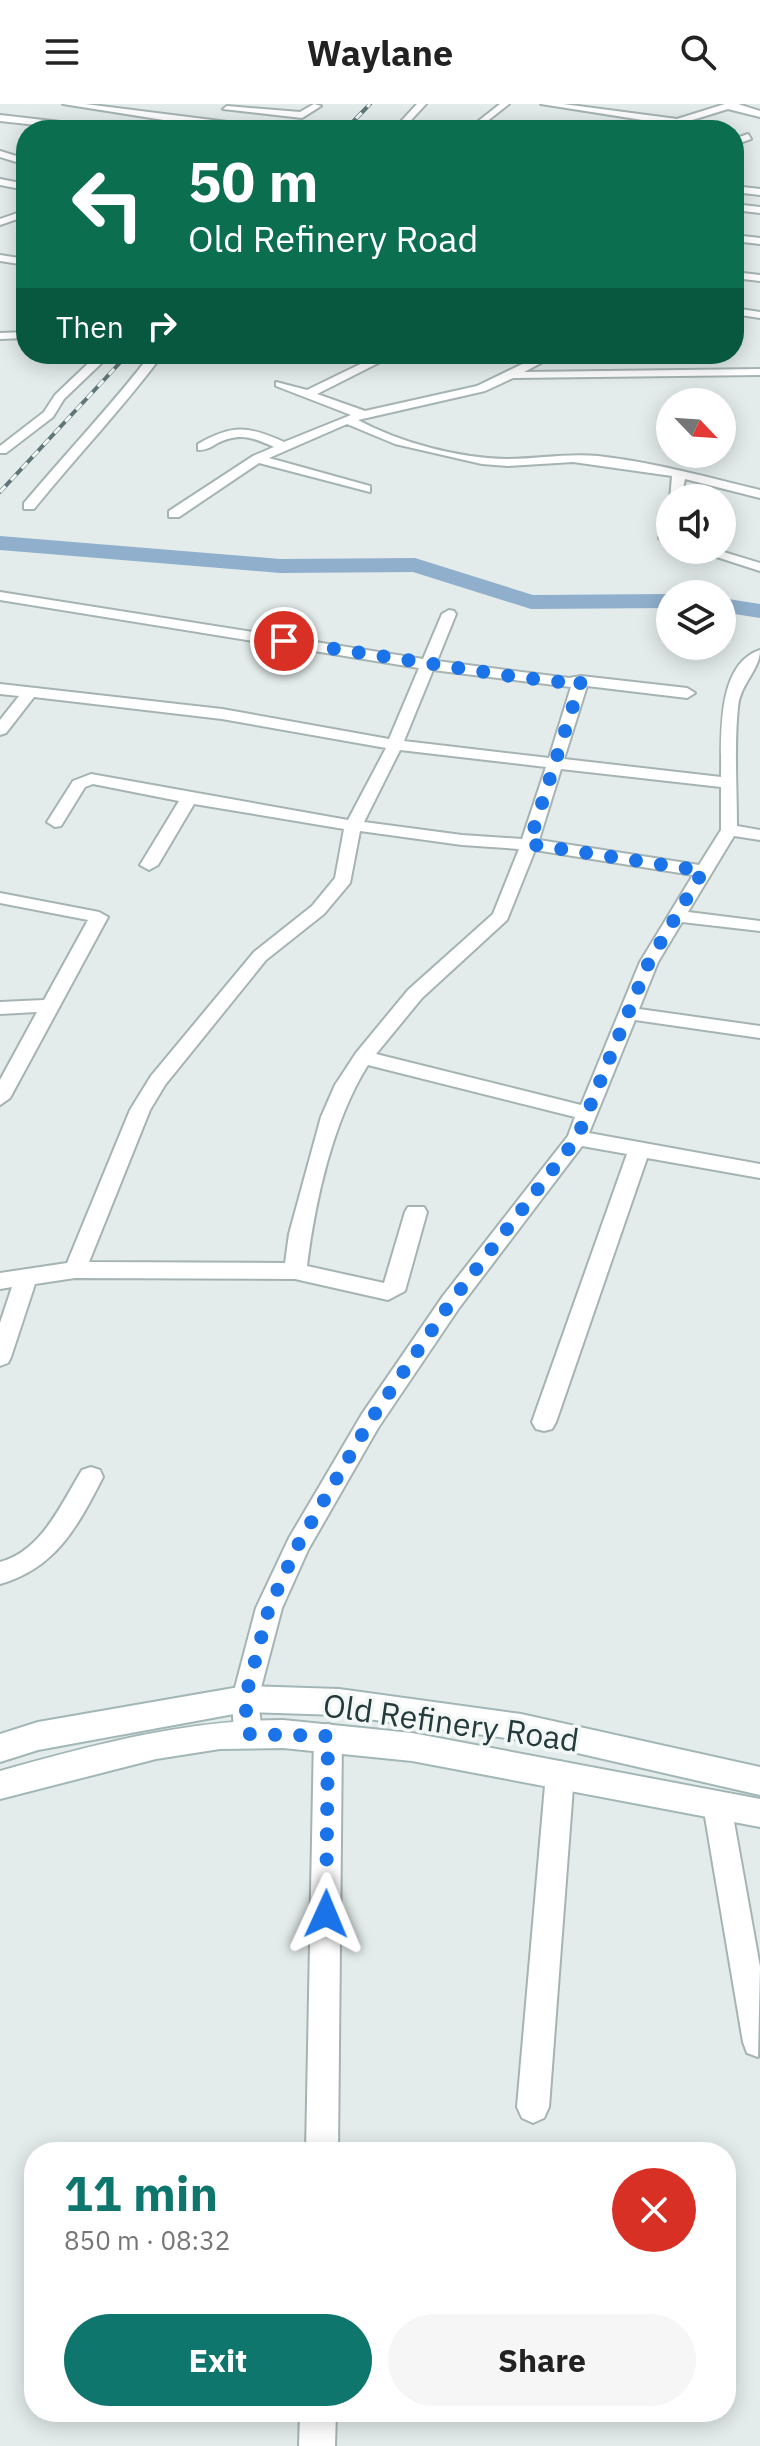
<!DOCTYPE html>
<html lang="en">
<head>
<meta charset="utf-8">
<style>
	:root { --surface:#fff; --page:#f6f6f6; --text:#222; --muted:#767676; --accent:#0f766e }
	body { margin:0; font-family:"IBM Plex Sans",sans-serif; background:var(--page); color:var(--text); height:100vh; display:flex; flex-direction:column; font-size:30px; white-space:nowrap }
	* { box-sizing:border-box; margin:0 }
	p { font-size:26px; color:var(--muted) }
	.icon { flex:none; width:44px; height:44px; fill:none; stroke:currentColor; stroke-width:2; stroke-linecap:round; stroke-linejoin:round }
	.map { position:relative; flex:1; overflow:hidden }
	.sheet { position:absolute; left:24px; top:2038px; width:712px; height:280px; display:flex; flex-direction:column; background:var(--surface); border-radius:32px; box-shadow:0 4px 20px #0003 }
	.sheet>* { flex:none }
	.guide { position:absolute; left:16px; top:16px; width:728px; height:244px; border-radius:32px; box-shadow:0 4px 20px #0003; background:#0b6e4f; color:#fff; overflow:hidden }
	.needle { width:52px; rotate:115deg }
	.tools { position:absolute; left:656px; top:284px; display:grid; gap:16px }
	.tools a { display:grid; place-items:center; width:80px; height:80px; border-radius:50%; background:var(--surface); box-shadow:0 4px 20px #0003; font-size:40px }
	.pin { position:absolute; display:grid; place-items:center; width:68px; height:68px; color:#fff; margin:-34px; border:4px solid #fff; border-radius:50%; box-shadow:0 2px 8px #0007 }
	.me { position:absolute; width:88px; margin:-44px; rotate:1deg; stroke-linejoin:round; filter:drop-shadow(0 0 6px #0008) }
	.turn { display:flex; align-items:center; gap:28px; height:168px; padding:0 40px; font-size:36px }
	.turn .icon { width:104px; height:104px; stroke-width:2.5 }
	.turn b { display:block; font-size:56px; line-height:68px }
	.then { display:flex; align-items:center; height:76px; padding:0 40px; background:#0003; gap:16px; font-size:30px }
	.round { display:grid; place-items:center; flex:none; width:84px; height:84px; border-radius:42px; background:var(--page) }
	.head { display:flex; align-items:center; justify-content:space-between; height:136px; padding:0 40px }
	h1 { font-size:48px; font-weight:800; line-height:60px; color:var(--accent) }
	.cta { display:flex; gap:16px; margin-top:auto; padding:16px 40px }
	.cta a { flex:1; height:92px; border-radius:48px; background:var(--accent); color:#fff; font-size:32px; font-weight:800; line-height:92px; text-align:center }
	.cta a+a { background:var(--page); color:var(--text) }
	header { display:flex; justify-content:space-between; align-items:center; height:104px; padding:0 40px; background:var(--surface); font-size:36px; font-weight:800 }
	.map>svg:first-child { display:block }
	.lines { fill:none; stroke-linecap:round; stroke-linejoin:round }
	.river { fill:#8fafcc; fill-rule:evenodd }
	.street-casing { stroke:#a6b3b3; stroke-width:4 }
	.secondary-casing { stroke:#a2b6b6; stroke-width:4 }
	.street { fill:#fff; fill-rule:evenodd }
	.secondary { fill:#fff; fill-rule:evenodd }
	.rail-casing { stroke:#5e7677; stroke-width:4 }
	.rail { stroke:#f3f8f7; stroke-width:3; stroke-dasharray:8; stroke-linecap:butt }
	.route { stroke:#1a73e8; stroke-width:14; stroke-dasharray:0 25.2 }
	.labels { text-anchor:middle; stroke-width:7; stroke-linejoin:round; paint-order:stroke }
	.near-street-label { font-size:32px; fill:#243a3b; stroke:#f3f8f7 }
</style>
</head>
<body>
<header><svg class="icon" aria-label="menu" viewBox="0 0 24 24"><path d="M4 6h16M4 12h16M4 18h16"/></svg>Waylane<svg class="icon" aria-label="search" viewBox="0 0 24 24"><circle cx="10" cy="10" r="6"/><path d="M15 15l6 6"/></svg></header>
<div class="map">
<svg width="760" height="2342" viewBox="0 0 760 2342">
	<rect width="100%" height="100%" fill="#e3eceb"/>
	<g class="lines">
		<path class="river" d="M 0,432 L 280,455 L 415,454 L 533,491 L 670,490 L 670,504 L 531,505 L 413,468 L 280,469 L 0,446 Z
			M 722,494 L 760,500 L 760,514 L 722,508 Z"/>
		<defs>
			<path id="street" d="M 63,0 L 85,0 L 291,26 L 208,23 Z
				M 314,0 L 321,2 L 302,14 L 223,5 L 227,2 L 300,8 Z
				M 417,0 L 426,0 L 402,26 L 393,26 Z
				M 500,0 L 509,0 L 476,26 L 467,26 Z
				M 541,0 L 563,0 L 677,15 L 725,0 L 738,0 L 760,7 L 760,13 L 728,5 L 689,17 L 722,26 L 706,26 Z
				M 0,11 L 87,21 L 91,24 L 82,26 L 0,17 Z
				M 748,30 L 751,35 L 734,41 L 734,35 Z
				M 0,47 L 26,55 L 26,61 L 0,53 Z
				M 0,75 L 26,80 L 26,86 L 0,81 Z
				M 734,82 L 760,85 L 760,91 L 734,88 Z
				M 734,100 L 760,103 L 760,109 L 734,106 Z
				M 26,106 L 26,112 L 0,121 L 0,115 Z
				M 734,131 L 760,134 L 760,140 L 734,137 Z
				M 0,151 L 26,155 L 26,161 L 0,157 Z
				M 734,168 L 760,171 L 760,177 L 734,174 Z
				M 734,204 L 760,208 L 760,214 L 734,210 Z
				M 26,228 L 26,234 L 0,235 L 0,229 Z
				M 98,250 L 111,250 L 64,295 L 53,313 L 6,349 L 0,349 L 0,342 L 44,308 L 55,291 Z
				M 151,250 L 163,250 C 123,304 76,353 34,405 L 24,405 L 24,399 C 66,349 111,302 151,250 Z
				M 381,250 L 396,250 L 317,290 L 365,307 L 477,282 L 543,250 L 558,250 L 524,268 L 760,265 L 760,271 L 513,274 L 485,287 L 358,316 C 401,339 458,354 506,355 C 537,355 567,349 598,352 C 653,358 706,373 760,386 L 760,394 L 685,375 L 681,394 L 670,396 L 672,372 L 573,358 L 508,362 L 482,360 L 395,340 L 347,320 L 269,354 L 370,382 L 370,388 L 259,359 L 179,413 L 169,413 L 169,407 L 253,352 L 274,343 C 253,333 238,328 216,340 C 209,344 206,346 198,346 L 198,340 C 233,320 248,322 284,338 L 351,311 L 276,282 L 276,278 L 307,286 Z
				M 670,419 L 670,441 L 659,434 L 665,420 Z
				M 695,446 L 717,446 L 760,459 L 760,467 Z
				M 0,488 L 423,555 L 442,510 L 449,506 L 454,507 L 456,510 L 437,557 L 569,574 L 581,572 L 687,584 L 695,589 L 687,594 L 587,582 L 564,655 L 721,673 C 722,636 715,561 760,546 C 760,566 740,580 738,603 C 734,642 737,683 737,722 L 760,726 L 760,736 L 734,732 L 688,808 L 760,817 L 760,827 L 682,818 L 658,858 L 639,905 L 760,922 L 760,934 L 635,916 L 589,1029 L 760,1060 L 760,1074 L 647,1054 L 556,1318 L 552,1325 L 544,1327 L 536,1325 L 532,1318 L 627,1050 L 582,1042 L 459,1204 L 378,1324 L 308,1446 L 282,1504 L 258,1595 L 262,1630 L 258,1639 L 248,1642 L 238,1639 L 234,1630 L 232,1595 L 256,1504 L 289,1434 L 362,1310 L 443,1192 L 568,1032 L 575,1013 L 368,961 C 333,1016 315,1097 307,1162 L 384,1179 L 405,1108 L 408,1103 L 424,1103 L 427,1108 L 405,1187 L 388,1196 L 295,1175 L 75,1174 L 35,1180 L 11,1253 L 8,1259 L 0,1262 L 0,1219 L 12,1183 L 0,1185 L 0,1169 L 67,1159 L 130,1006 L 151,972 L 254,848 L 312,802 L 335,774 L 344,725 L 194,700 L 158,761 L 149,766 L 140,761 L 179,697 L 93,680 L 85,683 L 61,722 L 55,723 L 47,718 L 73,677 L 91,670 L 348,716 L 386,644 L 222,615 L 34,593 L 6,629 L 0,631 L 0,616 L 19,592 L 0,590 L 0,580 L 222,605 L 389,635 L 419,564 L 0,496 ZM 433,566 L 571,583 L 549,654 L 404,637 ZM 400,646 L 546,663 L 522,735 L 462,731 L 364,718 ZM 561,665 L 721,683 L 721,726 L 699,761 L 539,736 ZM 360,727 L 462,741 L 519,745 L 493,810 L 408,886 L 356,949 L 335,981 L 321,1013 L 289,1130 L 285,1159 L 89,1158 L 150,1006 L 165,981 L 266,856 L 324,810 L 350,779 ZM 535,746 L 693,771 L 640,858 L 581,1001 L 376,950 L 422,894 L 507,816 Z
				M 0,789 L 99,808 L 108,813 L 10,994 L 0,1001 L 0,976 L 37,908 L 0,910 L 0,898 L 44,896 L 88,816 L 0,799 Z
				M 91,1363 L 100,1366 L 103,1373 C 78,1422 56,1464 0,1480 L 0,1458 C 42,1447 61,1400 82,1366 Z
				M 328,1620 L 338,1623 L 342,1632 L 338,2048 L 306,2048 L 314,1632 L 318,1623 Z
				M 560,1657 L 570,1661 L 574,1670 L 549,2003 L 544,2014 L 533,2019 L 522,2014 L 517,2003 L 546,1670 L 550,1661 Z
				M 717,1688 L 727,1692 L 731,1701 L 760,1863 L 758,1953 L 747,1949 L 743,1938 L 703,1701 L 707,1692 Z
				M 300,2308 L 336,2308 L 335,2342 L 299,2342 Z"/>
			<path id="secondary" d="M 245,1582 L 339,1585 L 521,1610 L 760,1663 L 760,1691 L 521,1636 L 339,1611 L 245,1608 L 38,1646 L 0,1658 L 0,1630 L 38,1618 Z
				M 283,1616 L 412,1629 L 760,1695 L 760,1723 L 412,1657 L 283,1644 L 220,1645 L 156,1655 L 0,1695 L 0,1667 C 94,1641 185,1616 283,1616 Z"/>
		</defs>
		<use href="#street" class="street-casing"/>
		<use href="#secondary" class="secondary-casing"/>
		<use href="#street" class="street"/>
		<use href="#secondary" class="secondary"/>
		<defs>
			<path id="rail" d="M 345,26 L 370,0
				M 0,388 L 128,250"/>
		</defs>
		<use href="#rail" class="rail-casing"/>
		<use href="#rail" class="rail"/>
	</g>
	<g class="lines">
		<path class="route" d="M 284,537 L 517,573 L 569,579 L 581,577 L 529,740 L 703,767 L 649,858 L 577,1034 L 451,1198 L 370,1317 L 298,1441 L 269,1504 L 245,1595 L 248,1630 L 328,1632 L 326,1810"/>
	</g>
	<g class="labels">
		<g class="near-street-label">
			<text transform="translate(451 1619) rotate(8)" y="11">Old Refinery Road</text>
		</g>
	</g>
</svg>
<div class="tools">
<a><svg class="needle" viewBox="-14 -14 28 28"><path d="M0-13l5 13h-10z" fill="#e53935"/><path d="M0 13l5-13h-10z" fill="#767676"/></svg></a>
<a><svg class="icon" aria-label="sound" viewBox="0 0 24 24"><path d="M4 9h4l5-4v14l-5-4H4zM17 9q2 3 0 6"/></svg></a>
<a><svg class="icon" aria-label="layers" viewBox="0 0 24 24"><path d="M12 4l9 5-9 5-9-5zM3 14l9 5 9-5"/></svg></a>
</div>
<div class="pin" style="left:284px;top:537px;background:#d93025"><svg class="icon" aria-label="arrive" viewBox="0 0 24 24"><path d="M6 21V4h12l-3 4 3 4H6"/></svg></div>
<svg class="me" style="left:326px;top:1810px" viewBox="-20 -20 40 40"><path d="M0-17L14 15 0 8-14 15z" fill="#1a73e8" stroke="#fff" stroke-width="4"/></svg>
<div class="guide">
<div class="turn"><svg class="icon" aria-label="left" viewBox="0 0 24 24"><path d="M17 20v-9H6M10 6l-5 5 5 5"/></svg><div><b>50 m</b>Old Refinery Road</div></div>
<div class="then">Then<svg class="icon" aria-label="right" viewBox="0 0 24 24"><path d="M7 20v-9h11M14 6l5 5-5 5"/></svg></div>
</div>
<section class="sheet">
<div class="head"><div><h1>11 min</h1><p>850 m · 08:32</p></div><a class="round" style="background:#d93025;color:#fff"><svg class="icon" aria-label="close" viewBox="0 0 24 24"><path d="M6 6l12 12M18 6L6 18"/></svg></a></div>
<div class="cta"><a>Exit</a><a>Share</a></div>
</section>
</div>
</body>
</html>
